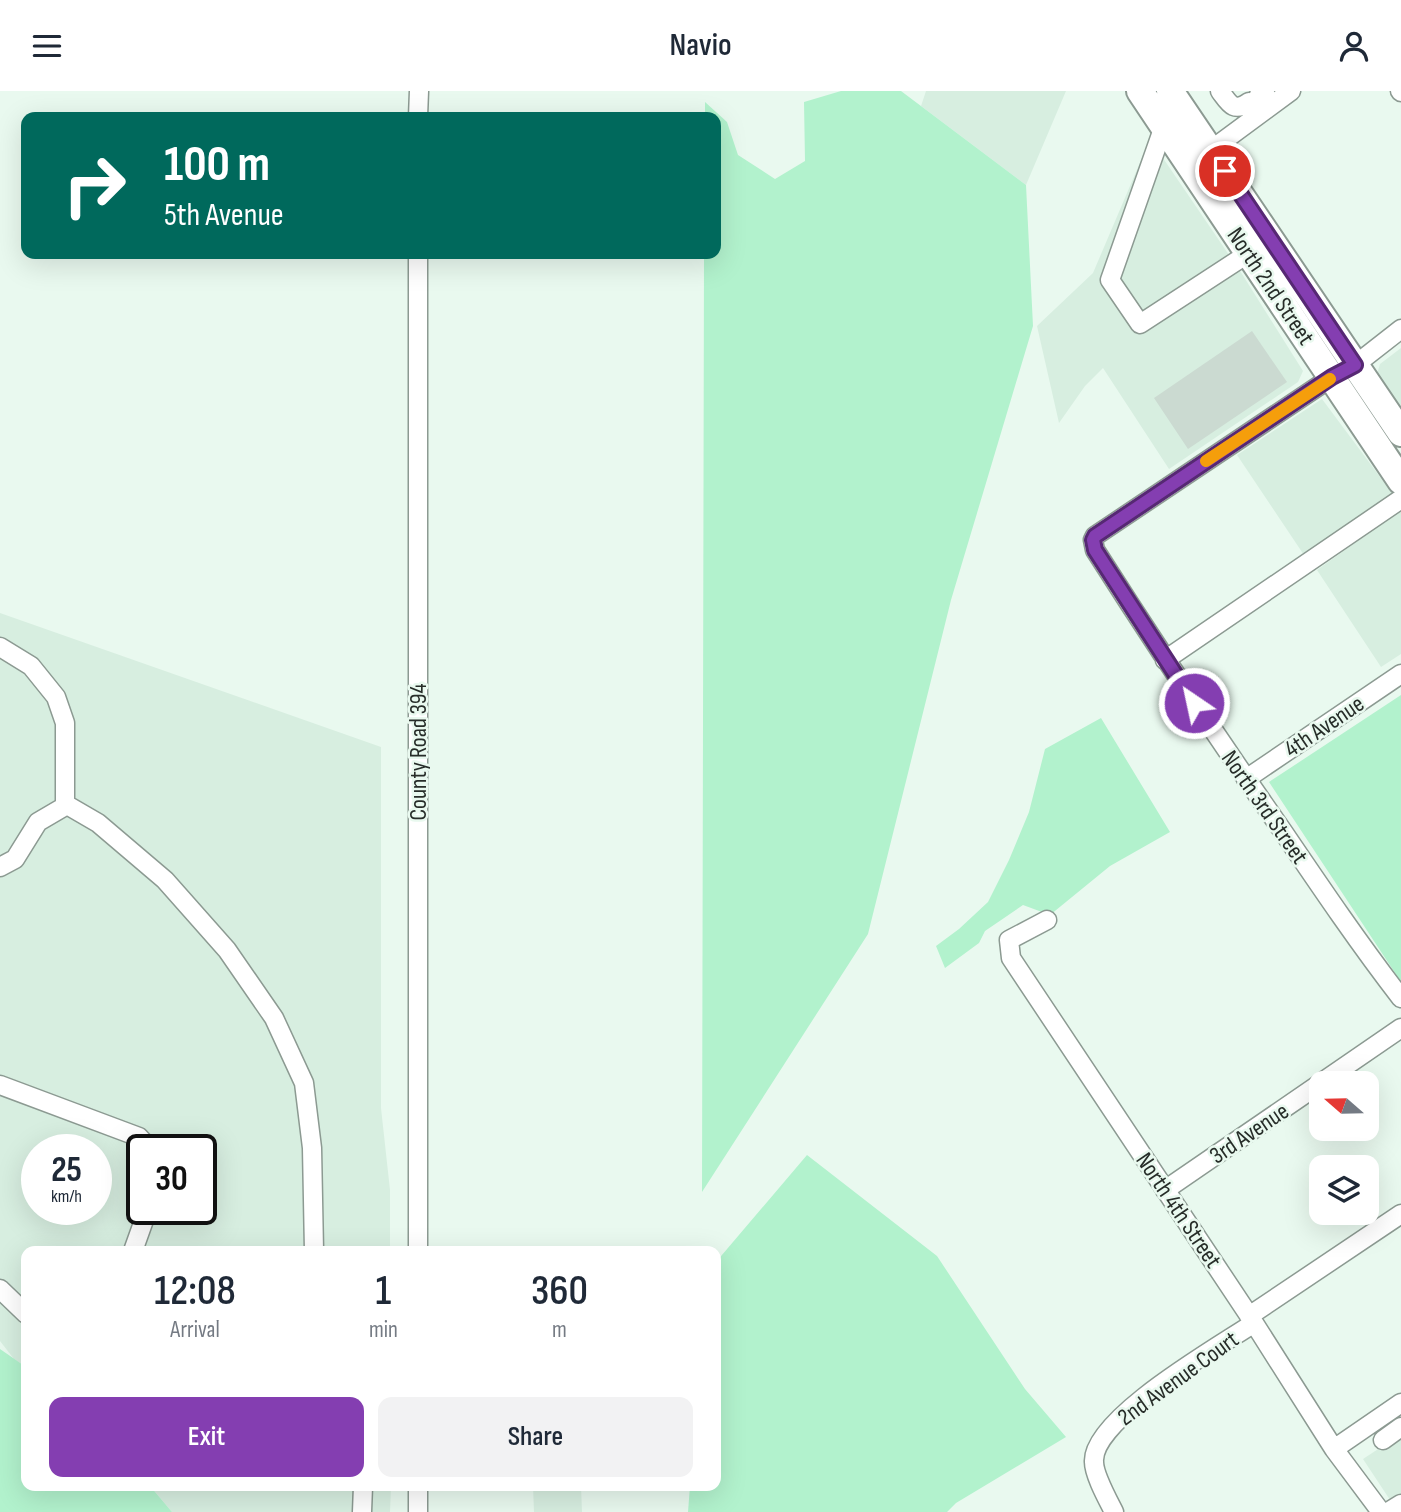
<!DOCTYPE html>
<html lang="en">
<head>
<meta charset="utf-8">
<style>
	:root { --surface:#fff; --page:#f2f2f3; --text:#1f2937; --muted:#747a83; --accent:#843eb1 }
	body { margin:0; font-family:"Sofia Sans Condensed",sans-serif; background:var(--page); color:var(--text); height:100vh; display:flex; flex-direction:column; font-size:26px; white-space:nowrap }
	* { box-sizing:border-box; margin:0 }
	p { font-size:23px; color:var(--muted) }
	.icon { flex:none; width:38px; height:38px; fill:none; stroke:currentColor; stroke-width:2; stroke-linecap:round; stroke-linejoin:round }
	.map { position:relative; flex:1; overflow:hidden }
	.details { position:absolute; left:21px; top:1155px; width:700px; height:245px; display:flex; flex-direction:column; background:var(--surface); border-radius:14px; box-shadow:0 7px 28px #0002 }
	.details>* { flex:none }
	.guide { position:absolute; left:21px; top:21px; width:700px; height:147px; border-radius:14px; box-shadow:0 7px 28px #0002; background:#00695c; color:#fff; overflow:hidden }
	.needle { width:46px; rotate:290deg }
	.buttons { position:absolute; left:1309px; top:980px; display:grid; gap:14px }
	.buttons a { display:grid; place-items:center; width:70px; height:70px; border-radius:14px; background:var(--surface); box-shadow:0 7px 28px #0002; font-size:35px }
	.speed { position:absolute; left:21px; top:1043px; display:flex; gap:14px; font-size:35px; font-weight:700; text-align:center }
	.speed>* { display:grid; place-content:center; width:91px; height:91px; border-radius:50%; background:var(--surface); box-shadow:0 7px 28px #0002; line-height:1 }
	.speed small { font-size:18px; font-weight:400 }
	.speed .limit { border:4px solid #111; border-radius:10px; background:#fff; color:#111 }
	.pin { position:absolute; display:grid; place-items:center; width:60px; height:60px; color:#fff; margin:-30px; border:4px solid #fff; border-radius:50%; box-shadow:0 2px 7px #0007 }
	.me { position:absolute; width:77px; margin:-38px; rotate:326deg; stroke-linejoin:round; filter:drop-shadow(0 0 5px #0008) }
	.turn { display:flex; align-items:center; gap:24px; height:147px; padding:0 28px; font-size:32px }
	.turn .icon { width:91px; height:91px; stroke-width:2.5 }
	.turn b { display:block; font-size:49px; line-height:60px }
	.eta { display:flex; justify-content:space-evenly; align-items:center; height:119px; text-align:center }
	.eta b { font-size:42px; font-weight:600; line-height:49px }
	.cta { display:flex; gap:14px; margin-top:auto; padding:14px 28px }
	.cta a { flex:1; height:80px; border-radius:14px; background:var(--accent); color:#fff; font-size:28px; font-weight:600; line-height:80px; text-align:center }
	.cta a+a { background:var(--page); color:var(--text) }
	header { display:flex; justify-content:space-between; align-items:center; height:91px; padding:0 28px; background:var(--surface); font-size:32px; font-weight:600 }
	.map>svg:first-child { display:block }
	.built { fill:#d7eee0; fill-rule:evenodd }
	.green { fill:#b2f2cd }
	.building { fill:#cbdad1 }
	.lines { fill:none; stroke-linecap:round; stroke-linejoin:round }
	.minor-casing { stroke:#8c9a92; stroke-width:21 }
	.highway-casing { stroke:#8c9a92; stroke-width:30 }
	.minor { stroke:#fff; stroke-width:18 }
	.highway { stroke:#fff; stroke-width:26 }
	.route-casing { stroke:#562873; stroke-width:18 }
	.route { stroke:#843eb1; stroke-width:12 }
	.slow { stroke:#f59e0b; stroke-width:12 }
	.labels { text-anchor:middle; stroke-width:5; stroke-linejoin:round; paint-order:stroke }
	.street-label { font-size:24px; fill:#272d29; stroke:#e9f9ef }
</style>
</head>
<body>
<header><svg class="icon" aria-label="menu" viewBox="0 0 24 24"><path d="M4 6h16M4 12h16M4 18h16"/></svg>Navio<svg class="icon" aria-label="person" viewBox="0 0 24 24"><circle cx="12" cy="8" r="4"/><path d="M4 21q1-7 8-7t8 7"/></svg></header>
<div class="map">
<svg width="1401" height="1421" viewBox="0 0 1401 1421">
	<rect width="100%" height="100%" fill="#e9f9ef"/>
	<path class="built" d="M 926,0 L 1066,0 L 1026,94 L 921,15 Z
		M 1150,48 L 1242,183 L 1303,280 L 1298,291 L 1169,378 L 1103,277 L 1085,295 L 1059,332 L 1037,235 L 1093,182 Z
		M 1401,257 L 1401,317 L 1377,283 L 1380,273 Z
		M 1322,308 L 1395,406 L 1306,467 L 1237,364 Z
		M 1401,419 L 1401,563 L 1381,576 L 1317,479 Z
		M 0,522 L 381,656 L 381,1017 L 390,1099 L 390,1160 L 26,1160 L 26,1276 L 14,1268 L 0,1250 ZM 37,1059 L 96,1059 L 96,1118 L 37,1118 ZM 142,1059 L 201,1059 L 201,1118 L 142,1118 Z
		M 1401,1343 L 1401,1421 L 1398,1421 L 1363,1368 Z
		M 150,1395 L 391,1395 L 390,1421 L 172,1421 Z
		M 533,1395 L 581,1395 L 582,1421 L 534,1421 Z"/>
	<path class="green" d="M 841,0 L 901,0 L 1026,94 L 1033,235 L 951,509 L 868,843 L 702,1101 L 704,163 L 716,163 L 716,26 L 705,26 L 705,11 L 727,31 L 738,64 L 775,88 L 805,70 L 804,11 Z
		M 1401,604 L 1401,891 L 1269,691 Z
		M 1101,627 L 1170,741 L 1110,775 L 1050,824 L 1023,814 L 985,840 L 979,852 L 945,877 L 936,855 L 959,838 L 988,811 L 1009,769 L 1029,721 L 1045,658 Z
		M 807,1064 L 937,1165 L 1025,1298 L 1066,1346 L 956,1412 L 947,1421 L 688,1421 L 690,1395 L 716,1395 L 716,1171 Z
		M 0,1258 L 26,1276 L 26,1395 L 150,1395 L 172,1421 L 0,1421 Z"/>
	<path class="building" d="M 1252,240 L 1287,291 L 1188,358 L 1154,307 Z"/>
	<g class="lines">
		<defs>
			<path id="minor" d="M 1220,0 C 1229,12 1233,22 1249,11
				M 1400,0 L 1401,1
				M 1259,4 L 1265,0
				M 418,26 L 419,0
				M 1164,35 L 1110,189 L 1140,233 L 1249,162
				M 1211,59 L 1291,0
				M 1401,238 L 1355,274 L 1332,286 L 1095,445 L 1093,449 L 1095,459 C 1156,555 1219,649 1284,742 C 1322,798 1360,854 1401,907
				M 0,556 L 31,575 L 56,606 L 65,632 L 65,715
				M 1165,569 L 1401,408
				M 1246,688 L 1401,583
				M 0,776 L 15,768 L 38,731 L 67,714 L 98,732 L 165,789 L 227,859 L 274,927 L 304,992 L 312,1057 L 314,1160
				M 1047,829 L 1009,849 L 1011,867 L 1254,1232 L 1334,1358 L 1381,1421
				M 0,994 L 139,1046 L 151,1059
				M 1165,1099 L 1401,937
				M 133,1160 L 148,1118
				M 418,1160 L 418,163
				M 0,1198 L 26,1223
				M 1249,1225 L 1401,1123
				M 1383,1349 L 1401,1336
				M 1334,1358 L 1401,1312
				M 362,1421 L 363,1395
				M 418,1421 L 418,1395
				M 1114,1421 C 1108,1409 1094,1384 1094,1371 C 1091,1328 1220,1255 1254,1232
				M 1388,1421 L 1401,1413"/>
			<path id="highway" d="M 1140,0 L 1401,390
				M 1170,0 L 1401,342"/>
		</defs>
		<use href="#minor" class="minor-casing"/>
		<use href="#highway" class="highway-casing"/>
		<use href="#minor" class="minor"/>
		<use href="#highway" class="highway"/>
	</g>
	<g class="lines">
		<defs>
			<path id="route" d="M 1194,612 L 1095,459 L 1093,449 L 1095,445 L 1332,286 L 1355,274 L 1225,80"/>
		</defs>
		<use href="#route" class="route-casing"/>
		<use href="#route" class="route"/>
		<path class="slow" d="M 1206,370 L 1330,288"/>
	</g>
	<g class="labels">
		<g class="street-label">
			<text transform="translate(1271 195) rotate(56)" y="8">North 2nd Street</text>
			<text transform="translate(1324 635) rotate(-34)" y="8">4th Avenue</text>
			<text transform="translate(418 661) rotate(-90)" y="8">County Road 394</text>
			<text transform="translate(1265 716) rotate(55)" y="8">North 3rd Street</text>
			<text transform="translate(1249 1042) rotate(-34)" y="8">3rd Avenue</text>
			<text transform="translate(1179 1119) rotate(56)" y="8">North 4th Street</text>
			<text transform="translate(1178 1287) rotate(-36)" y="8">2nd Avenue Court</text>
		</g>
	</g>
</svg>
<div class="buttons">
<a><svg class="needle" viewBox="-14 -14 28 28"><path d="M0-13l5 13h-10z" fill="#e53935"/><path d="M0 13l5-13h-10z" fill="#747a83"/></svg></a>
<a><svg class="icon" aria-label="layers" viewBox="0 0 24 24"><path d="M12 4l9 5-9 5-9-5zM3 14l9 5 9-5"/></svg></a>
</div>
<div class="speed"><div>25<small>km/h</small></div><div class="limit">30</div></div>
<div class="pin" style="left:1225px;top:80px;background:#d93025"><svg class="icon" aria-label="arrive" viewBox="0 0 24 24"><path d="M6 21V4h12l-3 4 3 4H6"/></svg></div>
<svg class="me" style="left:1194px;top:612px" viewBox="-20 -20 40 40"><circle r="17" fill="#843eb1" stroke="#fff" stroke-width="3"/><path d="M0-11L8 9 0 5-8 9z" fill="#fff"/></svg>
<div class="guide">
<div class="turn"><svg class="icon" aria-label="right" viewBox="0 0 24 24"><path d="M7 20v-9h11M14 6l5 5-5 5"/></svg><div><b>100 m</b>5th Avenue</div></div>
</div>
<section class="details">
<div class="eta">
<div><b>12:08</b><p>Arrival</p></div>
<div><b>1</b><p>min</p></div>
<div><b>360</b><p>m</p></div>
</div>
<div class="cta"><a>Exit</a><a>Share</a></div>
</section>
</div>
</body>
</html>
